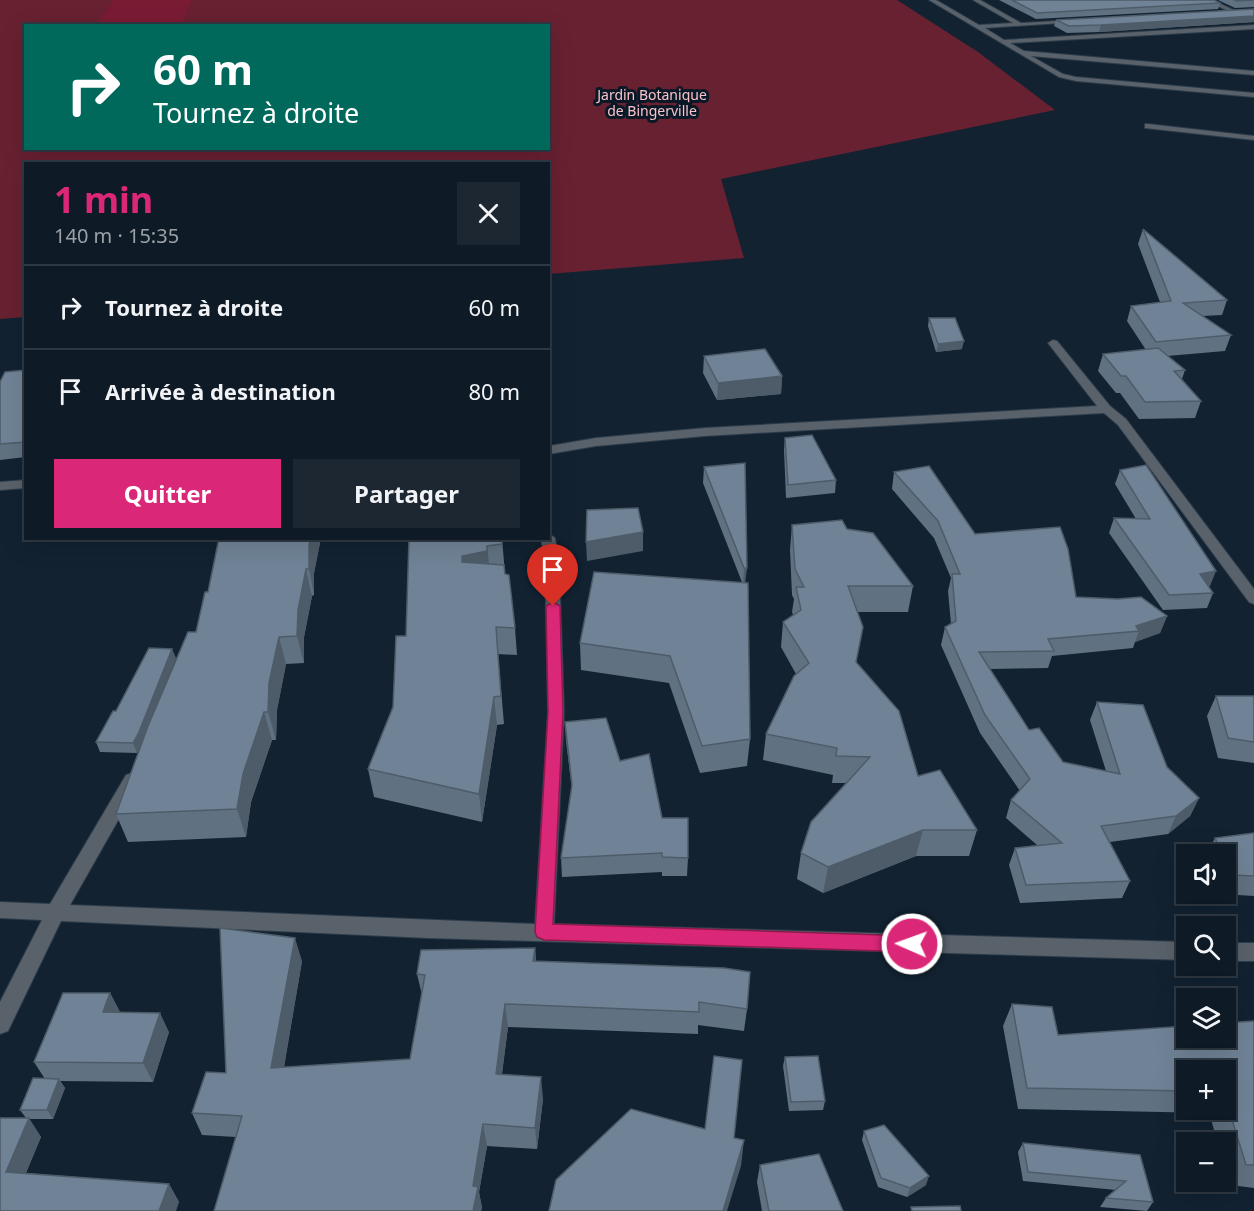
<!DOCTYPE html>
<html lang="fr">
<head>
<meta charset="utf-8">
<style>
	:root { --surface:#0e1a25; --page:#1c2732; --text:#f1f3f6; --muted:#9ba1a7; --line:#2e3842; --accent:#db2777 }
	body { margin:0; font-family:"Noto Sans",sans-serif; background:var(--page); color:var(--text); height:100vh; display:flex; flex-direction:column; font-size:22px; white-space:nowrap }
	* { box-sizing:border-box; margin:0 }
	p { font-size:20px; color:var(--muted) }
	.icon { flex:none; width:33px; height:33px; fill:none; stroke:currentColor; stroke-width:2; stroke-linecap:round; stroke-linejoin:round }
	.map { position:relative; flex:1; overflow:hidden }
	.panel { position:absolute; left:24px; top:162px; width:526px; height:378px; display:flex; flex-direction:column; background:var(--surface); border-radius:0px; box-shadow:0 6px 24px #0002,0 0 0 2px var(--line) }
	.panel>* { flex:none }
	.top-card { position:absolute; left:24px; top:24px; width:526px; height:126px; border-radius:0px; box-shadow:0 6px 24px #0002,0 0 0 2px var(--line); background:#00695c; color:#fff; overflow:hidden }
	.fabs { position:absolute; left:1176px; top:844px; display:grid; gap:12px }
	.fabs a { display:grid; place-items:center; width:60px; height:60px; border-radius:0px; background:var(--surface); box-shadow:0 6px 24px #0002,0 0 0 2px var(--line); font-size:30px }
	.pin { position:absolute; display:grid; place-items:center; width:51px; height:51px; color:#fff; margin:-62px -26px; border-radius:50% 50% 50% 0; rotate:-45deg; box-shadow:0 0 6px #0007 }
	.pin .icon { rotate:45deg }
	.me { position:absolute; width:66px; margin:-33px; rotate:272deg; stroke-linejoin:round; filter:drop-shadow(0 0 4px #0008) }
	.turn { display:flex; align-items:center; gap:21px; height:126px; padding:0 30px; font-size:27px }
	.turn .icon { width:78px; height:78px; stroke-width:2.5 }
	.turn b { display:block; font-size:42px; line-height:51px }
	.round { display:grid; place-items:center; flex:none; width:63px; height:63px; border-radius:0px; background:var(--page) }
	.head { display:flex; align-items:center; justify-content:space-between; height:102px; padding:0 30px }
	h1 { font-size:36px; font-weight:700; line-height:45px; color:var(--accent) }
	.action { display:flex; gap:12px; margin-top:auto; padding:12px 30px }
	.action a { flex:1; height:69px; border-radius:0px; background:var(--accent); color:#fff; font-size:24px; font-weight:700; line-height:69px; text-align:center }
	.action a+a { background:var(--page); color:var(--text) }
	ul { padding:0; list-style:none }
	li { display:flex; align-items:center; gap:18px; height:84px; padding:0 30px; border-top:2px solid var(--line) }
	li div { flex:1 }
	li b { display:block; font-size:22px }
	li em { font-style:normal }
	.map>svg:first-child { display:block }
	.green { fill:#682131; fill-rule:evenodd }
	.forest { fill:#7a1b34 }
	.lines { fill:none; stroke-linecap:round; stroke-linejoin:round }
	.minor-casing { stroke:#2d3c4b; stroke-width:2 }
	.minor { fill:#59616a; fill-rule:evenodd }
	.wall { fill:#607181; fill-rule:evenodd }
	.shaded-wall { fill:#4e5c69 }
	.building { fill:#708396; stroke:#4e5c69; stroke-width:1.5 }
	.route { fill:#db2777; stroke:#8e194d; stroke-width:1.5 }
	.labels { text-anchor:middle; stroke-width:6; stroke-linejoin:round; paint-order:stroke }
	.far-park-label { font-size:14px; fill:#f9c2c8; stroke:#091827 }
</style>
</head>
<body>
<div class="map">
<svg width="1254" height="1211" viewBox="0 0 1254 1211">
	<rect width="100%" height="100%" fill="#122231"/>
	<path class="green" d="M 0,0 L 897,0 L 978,52 L 1055,110 L 721,179 L 744,258 L 549,274 L 549,164 L 26,164 L 25,317 L 0,319 ZM 26,26 L 549,26 L 549,148 L 26,148 Z"/>
	<path class="forest" d="M 114,0 L 192,0 L 181,25 L 97,25 Z"/>
	<g class="lines">
		<defs>
			<path id="minor" d="M 929,0 L 936,0 L 979,25 L 1013,23 L 973,0 L 980,0 L 1021,23 L 1074,20 L 1077,22 L 985,28 L 1004,40 L 1254,25 L 1254,29 L 1010,43 L 1024,51 L 1254,71 L 1254,75 L 1031,56 L 1063,74 L 1076,77 L 1254,93 L 1254,97 L 1076,81 L 1059,77 Z
				M 1204,0 L 1212,0 L 1238,12 L 1233,13 Z
				M 1148,124 L 1254,136 L 1254,140 L 1145,128 L 1145,124 Z
				M 1053,340 L 1057,341 L 1110,406 L 1126,419 L 1254,589 L 1254,604 L 1249,602 L 1118,425 L 1104,413 L 705,436 L 596,446 L 549,454 L 549,446 L 596,438 L 705,428 L 1097,406 L 1048,343 Z
				M 26,480 L 26,488 L 0,490 L 0,482 Z
				M 549,534 L 555,538 L 559,563 L 564,712 L 554,924 L 1186,942 L 1186,960 L 428,938 L 61,921 L 8,1031 L 0,1034 L 0,1002 L 42,920 L 0,918 L 0,902 L 50,904 L 126,775 L 132,773 L 138,775 L 141,780 L 70,905 L 535,924 L 548,712 L 545,563 L 541,538 L 549,538 Z
				M 1226,943 L 1254,943 L 1254,961 L 1226,961 Z"/>
		</defs>
		<use href="#minor" class="minor-casing"/>
		<use href="#minor" class="minor"/>
	</g>
	<path class="wall" d="M 999,0 L 1214,0 L 1220,3 L 1218,9 L 1036,19 Z
		M 1218,0 L 1254,0 L 1254,7 L 1235,8 Z
		M 1254,9 L 1254,22 L 1099,32 L 1067,33 L 1054,26 L 1056,20 Z
		M 1143,229 L 1227,300 L 1222,315 L 1203,316 L 1231,335 L 1225,351 L 1167,356 L 1185,370 L 1182,379 L 1201,401 L 1195,418 L 1139,419 L 1120,393 L 1116,393 L 1098,371 L 1103,354 L 1146,350 L 1127,321 L 1131,306 L 1160,302 L 1138,244 Z
		M 929,318 L 962,349 L 936,352 L 928,326 Z
		M 704,356 L 782,376 L 781,394 L 717,400 L 703,373 Z
		M 26,370 L 26,457 L 0,460 L 0,382 Z
		M 785,438 L 836,480 L 835,493 L 786,498 L 784,450 Z
		M 745,463 L 745,582 L 750,739 L 747,766 L 700,773 L 669,683 L 581,670 L 580,643 L 742,582 L 703,483 L 704,467 Z
		M 1120,470 L 1210,586 L 1209,586 L 1213,593 L 1207,608 L 1163,610 L 1109,533 L 1114,518 L 1136,519 L 1115,484 Z
		M 894,472 L 975,534 L 1076,597 L 1167,616 L 1160,633 L 1135,642 L 1133,648 L 1052,656 L 1048,668 L 990,669 L 1029,730 L 1063,762 L 1106,771 L 1090,720 L 1097,702 L 1167,767 L 1199,798 L 1190,816 L 1168,834 L 1110,842 L 1130,881 L 1122,898 L 1020,903 L 1009,865 L 1015,848 L 1037,845 L 1006,818 L 1011,800 L 1020,791 L 980,733 L 941,645 L 945,627 L 951,624 L 948,591 L 951,578 L 934,538 L 892,489 Z
		M 792,525 L 847,529 L 913,586 L 908,612 L 857,612 L 857,663 L 918,776 L 977,830 L 969,856 L 916,856 L 823,893 L 797,879 L 801,853 L 846,783 L 832,783 L 833,775 L 763,760 L 766,734 L 796,674 L 781,647 L 783,622 L 793,615 L 792,612 L 794,599 L 792,595 L 790,550 Z
		M 321,538 L 314,573 L 314,595 L 312,596 L 304,637 L 304,663 L 286,664 L 277,710 L 276,740 L 272,740 L 251,802 L 246,837 L 128,842 L 116,814 L 141,745 L 137,753 L 100,752 L 96,742 L 116,711 L 176,658 L 163,690 L 196,632 Z
		M 409,538 L 502,538 L 505,574 L 515,628 L 517,655 L 498,654 L 504,724 L 497,725 L 482,822 L 374,797 L 368,769 L 393,707 L 406,636 Z
		M 1216,696 L 1254,696 L 1254,763 L 1218,758 L 1207,716 Z
		M 565,722 L 620,761 L 662,818 L 688,858 L 687,876 L 662,876 L 662,872 L 562,877 L 561,858 L 572,790 L 566,741 Z
		M 1254,833 L 1254,896 L 1221,894 L 1226,894 L 1226,855 L 1206,855 L 1215,838 Z
		M 535,948 L 536,961 L 747,1009 L 744,1031 L 698,1025 L 698,1034 L 508,1027 L 502,1074 L 543,1099 L 537,1149 L 487,1146 L 479,1192 L 482,1208 L 481,1211 L 214,1211 L 236,1137 L 202,1135 L 192,1113 L 226,1073 L 302,961 L 284,1067 L 410,1059 L 422,995 L 417,974 Z
		M 110,993 L 120,1012 L 169,1032 L 153,1082 L 60,1081 L 65,1088 L 53,1119 L 29,1119 L 41,1137 L 26,1173 L 169,1184 L 179,1202 L 0,1211 L 26,1118 L 20,1110 L 45,1079 L 34,1062 Z
		M 1012,1004 L 1058,1035 L 1254,1021 L 1254,1188 L 1230,1185 L 1226,1169 L 1226,1143 L 1218,1143 L 1209,1113 L 1018,1109 L 1003,1026 ZM 1186,1071 L 1226,1071 L 1226,1110 L 1186,1110 Z
		M 785,1057 L 825,1101 L 823,1110 L 789,1111 L 783,1066 Z
		M 864,1131 L 926,1185 L 907,1197 L 878,1187 L 862,1140 Z
		M 1023,1143 L 1140,1155 L 1153,1202 L 1147,1211 L 1100,1207 L 1106,1198 L 1116,1190 L 1023,1181 L 1018,1152 Z
		M 760,1165 L 843,1211 L 762,1211 L 757,1182 Z"/>
	<path class="shaded-wall" d="M 1254,16 L 1254,22 L 1099,32 L 1101,25 Z
		M 964,341 L 962,349 L 936,352 L 938,344 Z
		M 782,376 L 781,394 L 717,400 L 718,383 Z
		M 643,532 L 643,551 L 587,561 L 586,542 Z
		M 310,538 L 321,538 L 314,573 L 314,595 L 309,569 L 309,547 Z
		M 487,546 L 490,573 L 465,583 L 462,556 Z
		M 744,568 L 747,568 L 745,584 L 743,584 Z
		M 306,569 L 312,596 L 304,637 L 304,663 L 297,636 L 298,610 Z
		M 1216,571 L 1210,586 L 1194,589 L 1200,574 Z
		M 1167,616 L 1160,633 L 1135,642 L 1139,631 L 1136,626 Z
		M 279,637 L 286,664 L 277,710 L 276,740 L 268,712 L 269,683 Z
		M 172,649 L 176,658 L 143,742 L 137,753 L 133,743 Z
		M 494,697 L 497,725 L 482,822 L 479,794 Z
		M 264,712 L 272,740 L 251,802 L 246,837 L 237,809 L 243,774 Z
		M 1199,798 L 1190,816 L 1168,834 L 1176,816 Z
		M 923,830 L 916,856 L 823,893 L 828,867 Z
		M 295,938 L 302,961 L 280,1090 L 271,1068 Z
		M 535,948 L 537,971 L 533,961 Z
		M 110,993 L 120,1012 L 103,1012 Z
		M 505,1004 L 508,1027 L 499,1096 L 496,1074 Z
		M 160,1013 L 169,1032 L 153,1082 L 143,1063 Z
		M 541,1077 L 543,1099 L 537,1149 L 535,1128 Z
		M 59,1079 L 65,1088 L 53,1119 L 47,1110 Z
		M 29,1118 L 41,1137 L 19,1189 L 6,1172 Z
		M 483,1124 L 487,1146 L 479,1192 L 482,1208 L 481,1211 L 473,1211 L 473,1186 Z
		M 744,1140 L 741,1166 L 727,1211 L 723,1211 Z
		M 929,1176 L 926,1185 L 907,1197 L 910,1188 Z
		M 169,1184 L 179,1202 L 176,1211 L 159,1211 Z"/>
	<path class="building" d="M 1012,0 L 1214,0 L 1220,3 L 1037,13 Z
		M 1234,0 L 1254,0 L 1237,1 Z
		M 1254,9 L 1254,16 L 1101,25 L 1069,26 L 1056,20 Z
		M 1143,229 L 1227,300 L 1183,303 L 1231,335 L 1156,342 L 1131,306 L 1171,301 Z
		M 929,318 L 955,318 L 964,341 L 938,344 Z
		M 1158,348 L 1185,370 L 1174,371 L 1201,401 L 1145,402 L 1126,376 L 1121,376 L 1103,354 Z
		M 765,349 L 782,376 L 718,383 L 704,356 Z
		M 26,370 L 26,442 L 0,444 L 0,382 L 5,372 Z
		M 812,435 L 836,480 L 788,485 L 785,438 Z
		M 745,463 L 747,568 L 744,568 L 704,467 Z
		M 1146,465 L 1216,571 L 1200,574 L 1213,593 L 1169,595 L 1114,518 L 1150,519 L 1120,470 Z
		M 929,466 L 975,534 L 1060,527 L 1068,549 L 1076,597 L 1118,599 L 1141,597 L 1167,616 L 1136,626 L 1139,631 L 1048,639 L 1054,651 L 979,652 L 1029,730 L 1039,728 L 1063,762 L 1120,774 L 1097,702 L 1143,705 L 1167,767 L 1199,798 L 1176,816 L 1101,826 L 1130,881 L 1026,885 L 1015,848 L 1062,843 L 1011,800 L 1030,779 L 985,715 L 945,627 L 956,621 L 952,574 L 960,574 L 938,521 L 894,472 Z
		M 638,508 L 643,532 L 586,542 L 587,510 Z
		M 842,520 L 847,529 L 873,533 L 913,586 L 848,586 L 863,627 L 856,662 L 899,711 L 918,776 L 940,770 L 977,830 L 923,830 L 828,867 L 801,853 L 811,822 L 870,757 L 836,756 L 837,748 L 766,734 L 794,676 L 809,663 L 783,622 L 801,610 L 796,587 L 804,587 L 795,569 L 792,525 Z
		M 219,538 L 310,538 L 309,547 L 309,569 L 306,569 L 298,610 L 297,636 L 279,637 L 269,683 L 268,712 L 264,712 L 243,774 L 237,809 L 116,814 L 148,726 L 188,632 L 196,632 L 205,592 L 208,592 Z
		M 409,538 L 502,538 L 502,544 L 487,546 L 487,551 L 462,556 L 462,562 L 504,565 L 505,574 L 509,575 L 515,628 L 496,627 L 501,696 L 494,697 L 479,794 L 368,769 L 393,707 L 396,636 L 406,636 Z
		M 594,572 L 748,583 L 750,739 L 702,746 L 670,656 L 580,643 Z
		M 149,648 L 172,649 L 139,732 L 133,743 L 96,742 L 113,711 L 116,711 Z
		M 1216,696 L 1254,696 L 1254,742 L 1228,738 Z
		M 606,718 L 620,761 L 649,754 L 662,818 L 688,818 L 688,858 L 662,857 L 662,853 L 561,858 L 572,785 L 565,722 Z
		M 1254,833 L 1254,876 L 1232,875 L 1226,861 L 1226,855 L 1223,855 L 1215,838 Z
		M 220,928 L 295,938 L 271,1068 L 410,1059 L 425,975 L 417,974 L 421,950 L 535,948 L 533,961 L 724,968 L 750,972 L 747,1009 L 699,1002 L 699,1012 L 505,1004 L 496,1074 L 541,1077 L 535,1128 L 483,1124 L 473,1186 L 478,1187 L 473,1211 L 214,1211 L 242,1116 L 192,1113 L 206,1072 L 226,1073 Z
		M 63,993 L 110,993 L 103,1012 L 160,1013 L 143,1063 L 34,1062 Z
		M 1012,1004 L 1052,1007 L 1058,1035 L 1186,1026 L 1186,1038 L 1226,1038 L 1226,1023 L 1254,1021 L 1254,1165 L 1246,1165 L 1226,1100 L 1226,1071 L 1186,1071 L 1186,1091 L 1027,1088 Z
		M 714,1056 L 742,1060 L 734,1138 L 744,1140 L 723,1211 L 549,1211 L 556,1180 L 631,1109 L 705,1129 Z
		M 818,1056 L 825,1101 L 791,1102 L 785,1057 Z
		M 33,1078 L 59,1079 L 47,1110 L 20,1110 Z
		M 0,1118 L 29,1118 L 6,1172 L 169,1184 L 159,1211 L 0,1211 Z
		M 884,1125 L 929,1176 L 910,1188 L 881,1178 L 864,1131 Z
		M 1023,1143 L 1140,1155 L 1153,1202 L 1106,1198 L 1126,1181 L 1028,1172 Z
		M 819,1154 L 843,1211 L 769,1211 L 760,1165 Z
		M 960,1206 L 961,1211 L 912,1211 L 911,1207 Z"/>
	<path class="route" d="M 553,602 L 560,606 L 563,712 L 553,924 L 912,936 L 918,938 L 921,944 L 918,949 L 912,952 L 544,940 L 537,937 L 535,932 L 548,712 L 546,606 Z"/>
	<g class="labels">
		<g class="far-park-label">
			<text x="652" y="100">Jardin Botanique<tspan x="652" dy="16">de Bingerville</tspan></text>
		</g>
	</g>
</svg>
<div class="fabs">
<a><svg class="icon" aria-label="sound" viewBox="0 0 24 24"><path d="M4 9h4l5-4v14l-5-4H4zM17 9q2 3 0 6"/></svg></a>
<a><svg class="icon" aria-label="search" viewBox="0 0 24 24"><circle cx="10" cy="10" r="6"/><path d="M15 15l6 6"/></svg></a>
<a><svg class="icon" aria-label="layers" viewBox="0 0 24 24"><path d="M12 4l9 5-9 5-9-5zM3 14l9 5 9-5"/></svg></a>
<a>+</a>
<a>−</a>
</div>
<div class="pin" style="left:553px;top:606px;background:#d93025"><svg class="icon" aria-label="arrive" viewBox="0 0 24 24"><path d="M6 21V4h12l-3 4 3 4H6"/></svg></div>
<svg class="me" style="left:912px;top:944px" viewBox="-20 -20 40 40"><circle r="17" fill="#db2777" stroke="#fff" stroke-width="3"/><path d="M0-11L8 9 0 5-8 9z" fill="#fff"/></svg>
<div class="top-card">
<div class="turn"><svg class="icon" aria-label="right" viewBox="0 0 24 24"><path d="M7 20v-9h11M14 6l5 5-5 5"/></svg><div><b>60 m</b>Tournez à droite</div></div>
</div>
<section class="panel">
<div class="head"><div><h1>1 min</h1><p>140 m · 15:35</p></div><a class="round"><svg class="icon" aria-label="close" viewBox="0 0 24 24"><path d="M6 6l12 12M18 6L6 18"/></svg></a></div>
<ul>
<li><svg class="icon" aria-label="right" viewBox="0 0 24 24"><path d="M7 20v-9h11M14 6l5 5-5 5"/></svg><div><b>Tournez à droite</b></div><em>60 m</em></li>
<li><svg class="icon" aria-label="arrive" viewBox="0 0 24 24"><path d="M6 21V4h12l-3 4 3 4H6"/></svg><div><b>Arrivée à destination</b></div><em>80 m</em></li>
</ul>
<div class="action"><a>Quitter</a><a>Partager</a></div>
</section>
</div>
</body>
</html>
